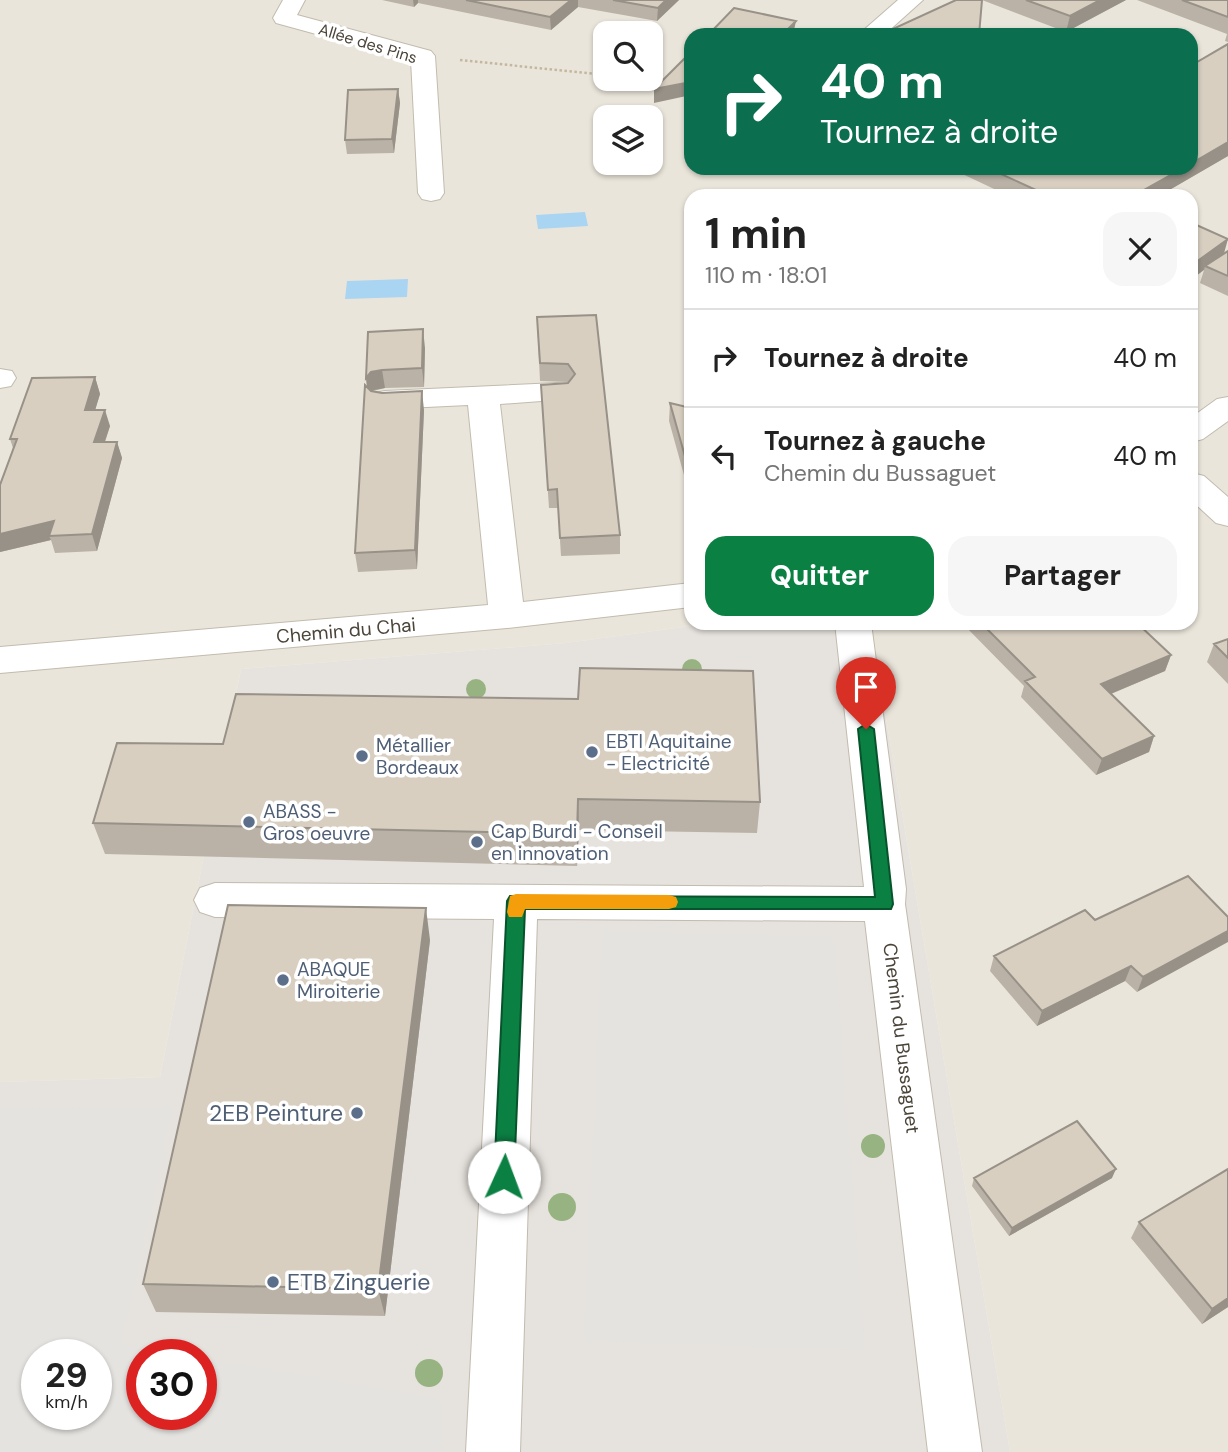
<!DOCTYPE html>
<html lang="fr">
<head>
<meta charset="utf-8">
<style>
	:root { --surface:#fff; --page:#f6f6f6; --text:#222; --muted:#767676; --line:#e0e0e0; --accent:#0b8043 }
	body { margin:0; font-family:"DM Sans",sans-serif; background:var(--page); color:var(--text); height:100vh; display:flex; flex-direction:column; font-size:26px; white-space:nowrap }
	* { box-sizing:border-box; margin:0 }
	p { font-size:23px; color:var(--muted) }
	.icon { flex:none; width:38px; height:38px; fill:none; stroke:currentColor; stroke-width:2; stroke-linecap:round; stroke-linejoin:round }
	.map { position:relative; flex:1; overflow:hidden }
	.details { position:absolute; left:684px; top:189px; width:514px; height:441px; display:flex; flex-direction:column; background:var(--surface); border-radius:21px; box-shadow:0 2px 5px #0004 }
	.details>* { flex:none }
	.top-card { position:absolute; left:684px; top:28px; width:514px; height:147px; border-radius:21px; box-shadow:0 2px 5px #0004; background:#0b6e4f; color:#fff; overflow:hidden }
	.fabs { position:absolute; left:593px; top:21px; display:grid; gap:14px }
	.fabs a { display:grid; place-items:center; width:70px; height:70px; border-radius:14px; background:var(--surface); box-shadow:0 2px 5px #0004; font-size:35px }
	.speed { position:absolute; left:21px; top:1339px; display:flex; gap:14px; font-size:35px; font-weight:700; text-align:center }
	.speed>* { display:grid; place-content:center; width:91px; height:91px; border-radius:50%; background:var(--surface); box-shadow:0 2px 5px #0004; line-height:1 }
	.speed small { font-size:18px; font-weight:400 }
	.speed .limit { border:10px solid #d22; background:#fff; color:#111 }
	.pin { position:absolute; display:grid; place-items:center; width:60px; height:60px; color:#fff; margin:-72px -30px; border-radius:50% 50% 50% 0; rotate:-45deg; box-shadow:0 0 7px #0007 }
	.pin .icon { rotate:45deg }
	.me { position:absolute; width:77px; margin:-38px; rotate:2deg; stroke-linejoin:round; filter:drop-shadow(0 0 5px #0008) }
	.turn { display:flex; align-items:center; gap:24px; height:147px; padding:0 21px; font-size:32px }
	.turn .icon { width:91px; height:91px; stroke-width:2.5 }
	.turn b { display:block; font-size:49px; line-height:60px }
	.round { display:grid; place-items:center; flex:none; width:74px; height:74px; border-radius:21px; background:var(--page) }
	.head { display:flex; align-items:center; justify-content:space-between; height:119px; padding:0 21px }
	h1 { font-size:42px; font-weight:700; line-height:52px }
	.cta { display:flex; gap:14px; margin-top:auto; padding:14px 21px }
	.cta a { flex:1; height:80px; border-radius:21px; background:var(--accent); color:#fff; font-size:28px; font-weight:700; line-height:80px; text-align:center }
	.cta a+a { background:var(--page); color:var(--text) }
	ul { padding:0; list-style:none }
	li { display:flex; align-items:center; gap:21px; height:98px; padding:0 21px; border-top:2px solid var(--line) }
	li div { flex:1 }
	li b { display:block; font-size:26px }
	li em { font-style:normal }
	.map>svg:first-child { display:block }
	.residential { fill:#eae5da; fill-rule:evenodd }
	.industrial { fill:#e6e2dd; fill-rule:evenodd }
	.parking { fill:#e5e3e0; fill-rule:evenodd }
	.water { fill:#a9d4f2 }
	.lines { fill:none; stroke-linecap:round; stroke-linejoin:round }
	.minor-casing { stroke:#c2bbae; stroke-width:2 }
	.path { stroke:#c4b79f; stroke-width:2.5; stroke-dasharray:2.5 2.5; stroke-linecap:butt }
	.minor { fill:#fff; fill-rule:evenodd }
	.tree { fill:#97b381 }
	.wall { fill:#bab2a6 }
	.shaded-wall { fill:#979187 }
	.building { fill:#d8cfc1; stroke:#979187; stroke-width:2 }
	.route { fill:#0b8043; stroke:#07532c; stroke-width:2 }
	.slow { fill:#f59e0b }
	.service-dot { fill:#5c6f8a; stroke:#fff; stroke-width:2.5 }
	.labels { text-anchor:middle; stroke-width:7; stroke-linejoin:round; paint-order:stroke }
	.far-street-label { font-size:16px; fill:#4b4439; stroke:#fff }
	.street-label { font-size:19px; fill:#4b4439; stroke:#fff }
	.service-label { font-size:19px; fill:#4e5e75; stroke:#fff; text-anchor:start }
	.near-service-label { font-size:23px; fill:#4e5e75; stroke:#fff; text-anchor:end }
</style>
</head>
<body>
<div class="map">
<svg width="1228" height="1452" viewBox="0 0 1228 1452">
	<rect width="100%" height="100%" fill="#f6f3ec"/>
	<path class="residential" d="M 0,0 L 1228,0 L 1228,1452 L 1010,1452 L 870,623 L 1192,623 L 1192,196 L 691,196 L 691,623 L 713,623 L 566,643 L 241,669 L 160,1077 L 0,1082 ZM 606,33 L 651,33 L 651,79 L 606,79 ZM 691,35 L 1192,35 L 1192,168 L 691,168 ZM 606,117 L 651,117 L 651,163 L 606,163 Z"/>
	<path class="industrial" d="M 713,623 L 870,623 L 1010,1452 L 0,1452 L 0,1082 L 160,1077 L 241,669 L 566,643 ZM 37,1354 L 96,1354 L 96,1414 L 37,1414 ZM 142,1354 L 201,1354 L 201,1414 L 142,1414 Z"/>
	<path class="parking" d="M 602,931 L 834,936 L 865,1350 L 584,1341 Z
		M 174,1107 L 121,1344 L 178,1354 L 142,1354 L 142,1414 L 201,1414 L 201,1358 L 441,1399 L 442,1452 L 0,1452 L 0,1108 ZM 37,1354 L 96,1354 L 96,1414 L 37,1414 Z"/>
	<path class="water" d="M 585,212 L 588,226 L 538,229 L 536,215 Z
		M 408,279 L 407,297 L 345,299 L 347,281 Z"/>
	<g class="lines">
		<defs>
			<path id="minor" d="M 283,0 L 305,0 L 297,15 L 431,51 L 435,56 L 444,193 L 440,199 L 431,201 L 422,199 L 418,193 L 411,60 L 276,23 L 273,18 Z
				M 898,0 L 923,0 L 884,35 L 858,35 Z
				M 0,369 L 12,371 L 16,378 L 11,386 L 0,388 Z
				M 557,383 L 568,385 L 573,392 L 568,399 L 500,404 L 523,602 L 691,583 L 691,607 L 507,628 L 0,673 L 0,647 L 488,605 L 468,405 L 385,409 L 374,407 L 369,400 L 374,393 L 385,391 Z
				M 1228,397 L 1228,421 L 1203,439 L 1192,442 L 1192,417 L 1217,399 Z
				M 1192,473 L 1204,476 L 1228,497 L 1228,526 L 1216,523 L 1192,501 Z
				M 835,623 L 871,623 L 906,889 L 905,904 L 982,1452 L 928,1452 L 865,921 L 537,919 L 520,1452 L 466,1452 L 494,919 L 215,917 L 200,912 L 194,900 L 200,888 L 215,883 L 864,887 Z"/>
		</defs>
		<use href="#minor" class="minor-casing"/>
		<path class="path" d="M 460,60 L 606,75
			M 625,79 L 663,87"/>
		<use href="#minor" class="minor"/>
	</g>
	<g class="tree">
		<circle cx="692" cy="669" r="10"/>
		<circle cx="476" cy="689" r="10"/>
		<circle cx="873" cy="1146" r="12"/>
		<circle cx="562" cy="1207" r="14"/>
		<circle cx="429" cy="1373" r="14"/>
	</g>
	<path class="wall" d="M 382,0 L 679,0 L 657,21 L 578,7 L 551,30 L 418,3 L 414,7 Z
		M 956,0 L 1126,0 L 1066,32 L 982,0 L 979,35 L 883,35 L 884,33 Z
		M 1137,0 L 1228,0 L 1228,42 L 1225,41 L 1227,34 Z
		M 1228,44 L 1228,156 L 1159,196 L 1009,196 L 956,171 L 957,168 L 1192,168 Z
		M 398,89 L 400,103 L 394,153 L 347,154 L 345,140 Z
		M 1192,223 L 1224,254 L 1228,251 L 1228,296 L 1200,283 L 1204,270 Z
		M 596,315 L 620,535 L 620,554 L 561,556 L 558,508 L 549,508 L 542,404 L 568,382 L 540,381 L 537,317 Z
		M 425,348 L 424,387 L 385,388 L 373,391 L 424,410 L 417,569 L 358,572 L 355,553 L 367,386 L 366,378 Z
		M 95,377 L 100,394 L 95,410 L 110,426 L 105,442 L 117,442 L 122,458 L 97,551 L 55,553 L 51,540 L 0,552 L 0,485 L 13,448 L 10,439 Z
		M 670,403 L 691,408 L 691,486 L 687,486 L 669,421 Z
		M 962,623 L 1137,623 L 1171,655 L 1165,671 L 1111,694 L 1154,736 L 1149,752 L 1096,775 L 1021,697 L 1024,686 Z
		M 1228,639 L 1228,684 L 1207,662 L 1214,644 Z
		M 117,743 L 760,802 L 757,833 L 579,830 L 577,866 L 105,854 L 93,823 Z
		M 1188,876 L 1137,992 L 1125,981 L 1037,1026 L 990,971 L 994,956 L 1095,920 Z
		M 430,940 L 385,1316 L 156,1312 L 143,1284 Z
		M 974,1178 L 1112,1178 L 1009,1236 L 972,1186 Z
		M 1139,1222 L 1228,1307 L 1202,1324 L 1131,1238 Z"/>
	<path class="shaded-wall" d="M 413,0 L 418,0 L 418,3 L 414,7 Z
		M 571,0 L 578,0 L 578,7 L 551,30 L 550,17 Z
		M 666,0 L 679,0 L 657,21 L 658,8 Z
		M 1100,0 L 1126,0 L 1066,32 L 1070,16 Z
		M 796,21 L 793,35 L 782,35 Z
		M 691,82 L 691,95 L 654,103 L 654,89 Z
		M 398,89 L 400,103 L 394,153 L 392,139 Z
		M 1228,142 L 1228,156 L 1159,196 L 1133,196 L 1183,168 L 1192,168 L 1192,163 Z
		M 1228,239 L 1223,257 L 1205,266 L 1204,270 L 1192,279 L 1192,265 Z
		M 423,329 L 425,348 L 424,387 L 422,368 Z
		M 382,370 L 385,388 L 374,390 L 368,396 L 366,378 L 371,372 Z
		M 95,377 L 100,394 L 90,427 L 85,410 Z
		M 422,391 L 424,410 L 417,569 L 415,550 Z
		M 105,410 L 110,426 L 99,459 L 94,442 Z
		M 117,442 L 122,458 L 97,551 L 92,534 Z
		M 54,521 L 49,536 L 51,540 L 0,552 L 0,534 Z
		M 1171,655 L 1165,671 L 1096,700 L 1101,684 Z
		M 1154,736 L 1149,752 L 1096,775 L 1102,759 Z
		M 578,799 L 579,830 L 577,866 L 577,834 Z
		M 426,908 L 430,940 L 385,1316 L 378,1289 Z
		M 1228,931 L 1228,942 L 1137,992 L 1143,977 Z
		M 1131,966 L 1125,981 L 1037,1026 L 1042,1011 Z
		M 1116,1169 L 1112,1178 L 1009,1236 L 1012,1228 Z
		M 1228,1298 L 1228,1307 L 1202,1324 L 1212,1309 Z"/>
	<path class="building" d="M 466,0 L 571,0 L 550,17 Z
		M 613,0 L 666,0 L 658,8 Z
		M 956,0 L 982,0 L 979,35 L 886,35 L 884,33 Z
		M 1026,0 L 1100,0 L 1070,16 Z
		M 1182,0 L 1228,0 L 1228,17 Z
		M 734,8 L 796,21 L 782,35 L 708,35 Z
		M 1228,44 L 1228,142 L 1192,163 L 1192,65 Z
		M 691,52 L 691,82 L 654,89 Z
		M 398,89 L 392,139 L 345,140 L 348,90 Z
		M 988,168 L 1183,168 L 1133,196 L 1049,196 Z
		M 1192,223 L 1228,239 L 1192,265 Z
		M 1228,251 L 1228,276 L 1205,266 Z
		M 596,315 L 620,535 L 560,538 L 557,489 L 548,490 L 541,385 L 568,383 L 575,374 L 568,364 L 540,363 L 537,317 Z
		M 423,329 L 422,368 L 382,370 L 371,372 L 366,378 L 368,332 Z
		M 95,377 L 85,410 L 105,410 L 94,442 L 117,442 L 92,534 L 49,536 L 54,521 L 0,534 L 0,485 L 17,439 L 10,439 L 32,378 Z
		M 365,385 L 371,391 L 382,393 L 422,391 L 415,550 L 355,553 Z
		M 670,403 L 691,408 L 691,468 L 688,467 Z
		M 981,623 L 1137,623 L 1171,655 L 1101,684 L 1154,736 L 1102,759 L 1025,681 L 1035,677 Z
		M 1228,639 L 1228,658 L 1214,644 Z
		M 580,668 L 753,671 L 760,802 L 578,799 L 577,834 L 93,823 L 117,743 L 223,744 L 236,694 L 578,699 Z
		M 1188,876 L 1228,917 L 1228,931 L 1143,977 L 1131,966 L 1042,1011 L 994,956 L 1085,910 L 1095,920 Z
		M 228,905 L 426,908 L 378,1289 L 143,1284 Z
		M 1077,1121 L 1116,1169 L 1012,1228 L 974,1178 Z
		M 1228,1169 L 1228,1298 L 1212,1309 L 1139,1222 Z"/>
	<path class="route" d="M 866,724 L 874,729 L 893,904 L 891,909 L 525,909 L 514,1177 L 511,1183 L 504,1186 L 497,1183 L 494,1177 L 507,901 L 510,896 L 875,897 L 858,729 Z"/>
	<path class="slow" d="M 516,894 L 669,895 L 676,897 L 678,902 L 676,907 L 669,909 L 525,909 L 522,917 L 509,917 L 507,912 L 510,896 Z"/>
	<g class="service-dot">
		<circle cx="592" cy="752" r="7"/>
		<circle cx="362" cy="756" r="7"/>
		<circle cx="249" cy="822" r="7"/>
		<circle cx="477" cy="842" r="7"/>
		<circle cx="283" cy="980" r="7"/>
		<circle cx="357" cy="1113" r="7"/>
		<circle cx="273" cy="1282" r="7"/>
	</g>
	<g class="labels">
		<g class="far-street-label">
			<text transform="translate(368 43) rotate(17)" y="6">Allée des Pins</text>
		</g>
		<g class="street-label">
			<text transform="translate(346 630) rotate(-5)" y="7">Chemin du Chai</text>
			<text transform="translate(902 1038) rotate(83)" y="7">Chemin du Bussaguet</text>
		</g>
		<g class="service-label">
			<text x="606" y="748">EBTI Aquitaine<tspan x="606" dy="22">- Electricité</tspan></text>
			<text x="376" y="752">Métallier<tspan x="376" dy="22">Bordeaux</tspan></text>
			<text x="263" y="818">ABASS -<tspan x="263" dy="22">Gros oeuvre</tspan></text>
			<text x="491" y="838">Cap Burdi - Conseil<tspan x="491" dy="22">en innovation</tspan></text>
			<text x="297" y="976">ABAQUE<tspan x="297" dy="22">Miroiterie</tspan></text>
		</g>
		<g class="near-service-label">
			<text x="343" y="1121">2EB Peinture</text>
			<text x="287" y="1290" text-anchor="start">ETB Zinguerie</text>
		</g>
	</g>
</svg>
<div class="fabs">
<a><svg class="icon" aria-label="search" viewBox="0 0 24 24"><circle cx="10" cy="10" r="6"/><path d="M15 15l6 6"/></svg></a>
<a><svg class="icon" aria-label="layers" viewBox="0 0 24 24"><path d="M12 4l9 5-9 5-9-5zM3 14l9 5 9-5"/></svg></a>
</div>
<div class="speed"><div>29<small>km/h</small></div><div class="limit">30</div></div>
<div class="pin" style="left:866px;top:729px;background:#d93025"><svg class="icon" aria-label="arrive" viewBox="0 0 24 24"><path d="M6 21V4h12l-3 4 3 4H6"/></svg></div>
<svg class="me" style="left:504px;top:1177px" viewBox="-20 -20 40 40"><circle r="19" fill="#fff"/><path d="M0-13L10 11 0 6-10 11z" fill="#0b8043"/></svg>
<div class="top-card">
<div class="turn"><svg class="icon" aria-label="right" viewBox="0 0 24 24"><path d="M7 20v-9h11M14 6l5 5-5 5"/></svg><div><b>40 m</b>Tournez à droite</div></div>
</div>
<section class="details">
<div class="head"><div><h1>1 min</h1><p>110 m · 18:01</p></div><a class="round"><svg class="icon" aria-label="close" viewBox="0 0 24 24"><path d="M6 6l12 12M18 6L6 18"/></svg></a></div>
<ul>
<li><svg class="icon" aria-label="right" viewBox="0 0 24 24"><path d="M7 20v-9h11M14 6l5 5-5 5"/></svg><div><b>Tournez à droite</b></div><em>40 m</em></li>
<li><svg class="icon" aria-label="left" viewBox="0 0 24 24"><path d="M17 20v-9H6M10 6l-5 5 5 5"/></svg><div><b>Tournez à gauche</b><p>Chemin du Bussaguet</p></div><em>40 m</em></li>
</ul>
<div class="cta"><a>Quitter</a><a>Partager</a></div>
</section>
</div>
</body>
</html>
